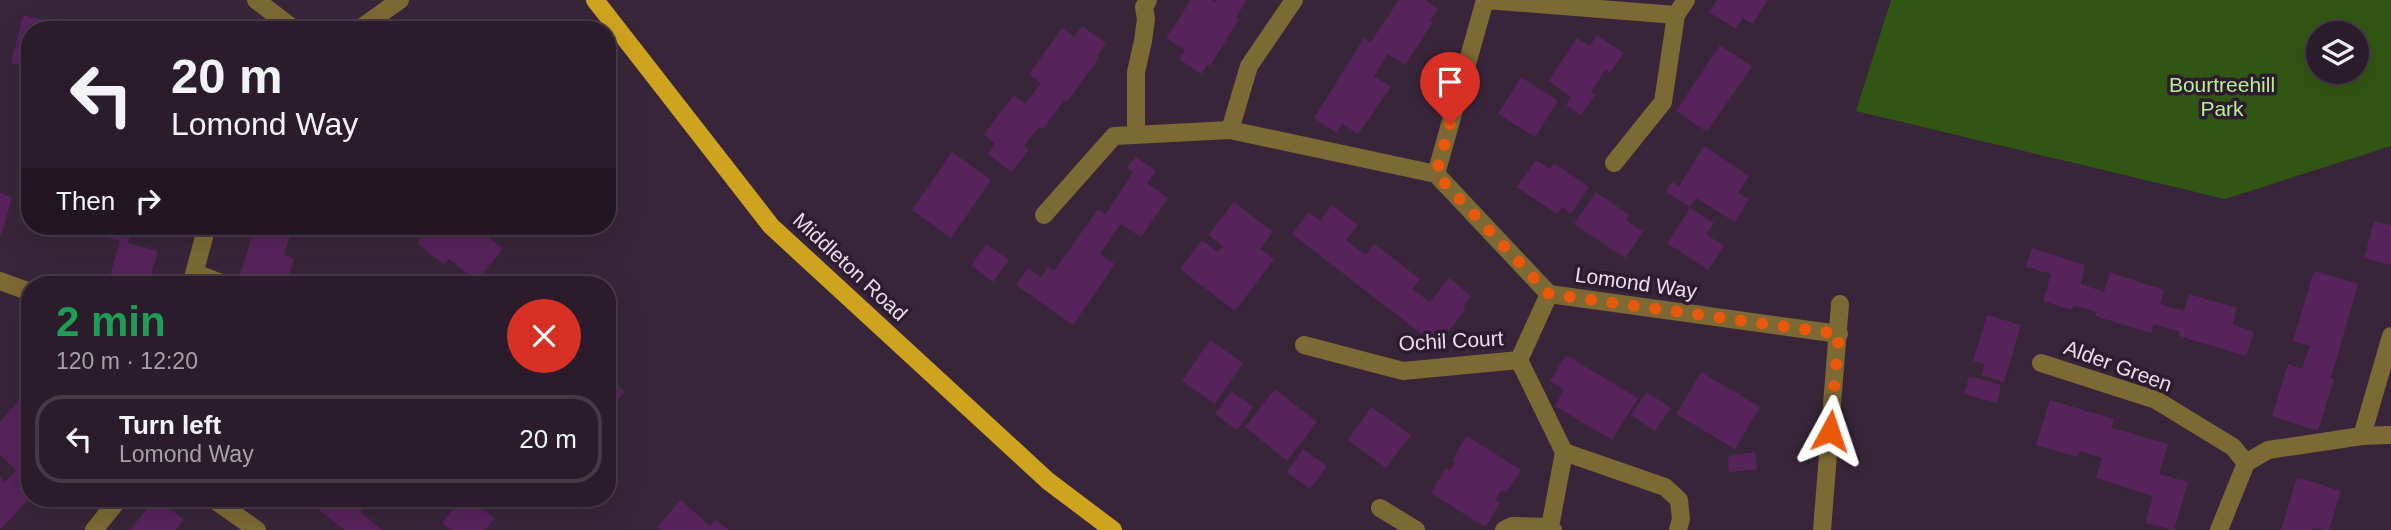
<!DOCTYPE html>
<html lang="en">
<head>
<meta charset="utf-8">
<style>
	:root { --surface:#2a1c2b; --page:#362937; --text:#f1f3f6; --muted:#a5a1a9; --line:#463a47 }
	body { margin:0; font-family:Arial,sans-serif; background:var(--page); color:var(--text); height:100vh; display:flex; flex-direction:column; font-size:26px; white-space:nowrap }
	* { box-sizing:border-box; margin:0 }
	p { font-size:23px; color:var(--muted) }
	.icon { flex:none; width:38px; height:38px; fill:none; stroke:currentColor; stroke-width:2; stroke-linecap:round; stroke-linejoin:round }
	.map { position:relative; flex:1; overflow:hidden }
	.drawer { position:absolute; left:21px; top:276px; width:595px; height:231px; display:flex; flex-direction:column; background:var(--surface); border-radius:28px; box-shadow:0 7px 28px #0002,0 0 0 2px var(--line) }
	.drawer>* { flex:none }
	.top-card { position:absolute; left:21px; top:21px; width:595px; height:214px; border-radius:28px; box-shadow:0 7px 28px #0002,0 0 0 2px var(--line); background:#2a1c2b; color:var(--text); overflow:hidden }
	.buttons { position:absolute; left:2306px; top:21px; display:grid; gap:14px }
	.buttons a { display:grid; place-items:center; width:63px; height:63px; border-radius:50%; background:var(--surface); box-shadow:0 7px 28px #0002,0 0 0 2px var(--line); font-size:35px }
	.pin { position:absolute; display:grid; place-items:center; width:60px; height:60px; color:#fff; margin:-72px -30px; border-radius:50% 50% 50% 0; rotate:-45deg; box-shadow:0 0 7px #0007 }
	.pin .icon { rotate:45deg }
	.me { position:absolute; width:77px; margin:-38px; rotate:5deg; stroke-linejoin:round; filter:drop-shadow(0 0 5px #0008) }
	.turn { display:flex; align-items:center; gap:24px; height:147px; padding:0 35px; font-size:32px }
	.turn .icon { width:91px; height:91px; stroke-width:2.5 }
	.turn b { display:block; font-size:49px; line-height:60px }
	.then { display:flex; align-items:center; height:66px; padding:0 35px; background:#0003; gap:14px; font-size:26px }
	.round { display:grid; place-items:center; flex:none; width:74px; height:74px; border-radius:37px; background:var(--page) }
	.overview { display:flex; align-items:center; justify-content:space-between; height:119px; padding:0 35px }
	h1 { font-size:42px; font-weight:800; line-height:52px; color:#1e9e55 }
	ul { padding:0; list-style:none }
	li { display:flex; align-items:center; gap:21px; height:88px; margin:0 14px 10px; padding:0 21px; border:4px solid var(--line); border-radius:28px }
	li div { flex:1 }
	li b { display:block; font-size:26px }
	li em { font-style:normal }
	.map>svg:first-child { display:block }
	.green { fill:#315512; fill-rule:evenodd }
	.building { fill:#57235b }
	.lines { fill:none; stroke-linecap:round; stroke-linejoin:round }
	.minor { stroke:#7d6934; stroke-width:18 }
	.major { stroke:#cea31e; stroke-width:18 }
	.route { stroke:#ea580c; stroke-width:12; stroke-dasharray:0 21.6 }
	.labels { text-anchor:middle; stroke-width:7; stroke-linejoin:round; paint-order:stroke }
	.park-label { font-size:21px; fill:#b5ef8f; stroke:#2d1b2f }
	.street-label { font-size:21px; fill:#eaddea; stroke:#2d1b2f }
</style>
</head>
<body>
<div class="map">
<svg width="2391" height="530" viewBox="0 0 2391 530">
	<rect width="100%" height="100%" fill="#382539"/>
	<path class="green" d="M 1891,0 L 2391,0 L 2391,146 L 2225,199 L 1856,111 ZM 2319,33 L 2357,33 L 2357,72 L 2319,72 Z"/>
	<path class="building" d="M 1191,0 L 1212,0 L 1215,3 L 1217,0 L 1247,0 L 1236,17 L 1239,19 L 1210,66 L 1208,64 L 1201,74 L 1179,59 L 1185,50 L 1166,38 Z
		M 1399,0 L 1425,0 L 1438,9 L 1430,20 L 1433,22 L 1405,65 L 1388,54 L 1374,76 L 1391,87 L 1358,134 L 1343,124 L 1336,133 L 1314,118 L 1364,38 L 1371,42 Z
		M 1717,0 L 1768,0 L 1752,24 L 1743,18 L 1736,29 L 1709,12 Z
		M 23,15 L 58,24 L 59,18 L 92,27 L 94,21 L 122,30 L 30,30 L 30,68 L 11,63 Z
		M 1082,26 L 1106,43 L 1097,56 L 1099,58 L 1067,102 L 1064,100 L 1043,129 L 1039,127 L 1024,146 L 1029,150 L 1011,172 L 988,154 L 995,144 L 984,134 L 1014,95 L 1025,104 L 1041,83 L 1029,74 L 1062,28 L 1074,37 Z
		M 1597,35 L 1624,53 L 1610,73 L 1605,70 L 1591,92 L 1595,95 L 1581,115 L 1566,105 L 1571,97 L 1548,81 L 1577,38 L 1590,46 Z
		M 1720,45 L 1752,66 L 1707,132 L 1676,111 Z
		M 1521,77 L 1558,101 L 1535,137 L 1498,114 Z
		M 1704,146 L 1749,176 L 1738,193 L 1749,199 L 1735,222 L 1696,198 L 1690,207 L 1666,192 L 1672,182 L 1679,186 Z
		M 952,152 L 991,180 L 951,238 L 912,210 Z
		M 1135,156 L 1156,171 L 1147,183 L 1168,198 L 1141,237 L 1121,224 L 1100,254 L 1115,264 L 1073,325 L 1016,285 L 1028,268 L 1041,277 L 1048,267 L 1054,271 L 1098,209 L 1106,214 L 1133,172 L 1127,168 Z
		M 1536,160 L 1550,169 L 1554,163 L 1589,187 L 1571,214 L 1562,207 L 1557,214 L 1516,187 Z
		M 1596,192 L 1629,215 L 1626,220 L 1643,232 L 1625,258 L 1574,224 Z
		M 0,193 L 12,197 L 1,236 L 0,236 Z
		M 1234,202 L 1273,232 L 1260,249 L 1274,259 L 1235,311 L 1180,269 L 1202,240 L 1218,252 L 1223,246 L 1208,235 Z
		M 1332,205 L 1358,225 L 1346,240 L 1366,255 L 1374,244 L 1420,279 L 1412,289 L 1430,302 L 1449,278 L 1471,296 L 1463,306 L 1466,309 L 1437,346 L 1292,234 L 1309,212 L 1320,221 Z
		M 1690,208 L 1714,223 L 1706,234 L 1724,246 L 1708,270 L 1667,243 Z
		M 2374,221 L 2391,225 L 2391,265 L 2364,258 Z
		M 104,226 L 133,226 L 128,243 L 158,251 L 148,285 L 110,276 L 120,241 L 102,236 Z
		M 255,226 L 293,226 L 284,255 L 294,259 L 286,285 L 263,285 L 239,278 Z
		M 404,226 L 467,226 L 472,230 L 475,226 L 503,249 L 476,281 L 449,259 L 444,265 L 417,243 L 420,239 Z
		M 986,244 L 1009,260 L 993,282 L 971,266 Z
		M 2032,248 L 2085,265 L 2081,284 L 2104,292 L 2110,272 L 2164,290 L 2160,304 L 2184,311 L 2189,294 L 2237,308 L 2233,324 L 2254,332 L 2246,356 L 2179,336 L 2180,332 L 2154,324 L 2151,333 L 2095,316 L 2096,312 L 2074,305 L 2072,310 L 2043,301 L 2051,274 L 2026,267 Z
		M 2314,271 L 2358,284 L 2331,378 L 2334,379 L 2318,431 L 2272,416 L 2288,364 L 2302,369 L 2310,346 L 2293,341 Z
		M 1987,315 L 2021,325 L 2004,382 L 1981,375 L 1985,364 L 1973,361 Z
		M 1210,340 L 1243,363 L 1215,404 L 1182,381 Z
		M 1566,355 L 1638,398 L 1612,440 L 1555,406 L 1564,389 L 1550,381 Z
		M 1701,372 L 1760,407 L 1735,449 L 1676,414 Z
		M 1969,376 L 2001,385 L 1997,403 L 1964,394 Z
		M 607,377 L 625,392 L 607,413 Z
		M 30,388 L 30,498 L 0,530 L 0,477 L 5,482 L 16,470 L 0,455 L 0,422 Z
		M 1275,389 L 1317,422 L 1287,461 L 1245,427 Z
		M 1231,391 L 1253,407 L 1237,430 L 1215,414 Z
		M 1647,392 L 1671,408 L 1655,431 L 1631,415 Z
		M 2050,400 L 2114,419 L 2112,428 L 2168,444 L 2159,474 L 2188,482 L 2174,530 L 2145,523 L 2153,496 L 2096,478 L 2102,458 L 2080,451 L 2078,457 L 2036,445 Z
		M 1371,407 L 1411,435 L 1386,468 L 1348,440 Z
		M 1467,436 L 1521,470 L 1506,493 L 1502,490 L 1498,495 L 1496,500 L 1500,503 L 1485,527 L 1431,493 L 1446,468 L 1450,471 L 1453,466 L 1455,462 L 1452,460 Z
		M 1303,449 L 1327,466 L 1310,489 L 1287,472 Z
		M 1755,452 L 1757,469 L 1729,472 L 1728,456 Z
		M 2297,477 L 2341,491 L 2329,530 L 2312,528 L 2311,530 L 2281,530 Z
		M 155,499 L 159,499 L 184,520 L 176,530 L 130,530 Z
		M 306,499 L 371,499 L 360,512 L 382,530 L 344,530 Z
		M 461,499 L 493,499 L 484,510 L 495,518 L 485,530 L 451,530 L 442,523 Z
		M 681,500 L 710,526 L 715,519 L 728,530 L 660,530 L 657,527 Z"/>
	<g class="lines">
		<path class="minor" d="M 256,0 L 295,30
			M 1486,0 L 1676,15
			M 358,30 L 400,0
			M 1230,130 L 1249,66 L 1294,0
			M 1136,135 L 1136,72 L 1143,41 L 1146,19 L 1144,7 L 1148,0
			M 1614,163 L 1663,102 L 1676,15 L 1686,0
			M 1436,174 L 1549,294 L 1839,334
			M 1436,174 L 1485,0
			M 1044,215 L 1114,136 L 1230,130 L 1436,174
			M 195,273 L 226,285
			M 0,281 L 30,292
			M 191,285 L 207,226
			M 1304,345 L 1403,371 L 1519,360 L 1549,294
			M 1519,360 L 1564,452 L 1550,527 L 1553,530
			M 2041,363 L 2156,400 L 2233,447 L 2246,463 L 2268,450 L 2362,436 L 2391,435
			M 2362,436 L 2391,336
			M 1564,452 L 1665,487 L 1679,500 L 1681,519 L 1678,530
			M 213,499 L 257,530
			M 1380,508 L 1416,530
			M 94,530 L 119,499
			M 1504,530 L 1512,526 L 1550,527
			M 1822,530 L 1840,304
			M 2219,530 L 2246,463"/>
		<path class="major" d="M 595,0 L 771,226 L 1048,481 L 1113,530"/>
	</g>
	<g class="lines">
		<path class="route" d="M 1450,124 L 1436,174 L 1549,294 L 1839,334 L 1830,431"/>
	</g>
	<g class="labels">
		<g class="park-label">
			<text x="2222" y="92">Bourtreehill<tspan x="2222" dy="24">Park</tspan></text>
		</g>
		<g class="street-label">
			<text transform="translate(850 267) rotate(43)" y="7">Middleton Road</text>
			<text transform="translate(1636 283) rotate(8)" y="7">Lomond Way</text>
			<text transform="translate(1451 341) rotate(-3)" y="7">Ochil Court</text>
			<text transform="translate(2118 366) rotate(20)" y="7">Alder Green</text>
		</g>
	</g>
</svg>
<div class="buttons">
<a><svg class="icon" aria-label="layers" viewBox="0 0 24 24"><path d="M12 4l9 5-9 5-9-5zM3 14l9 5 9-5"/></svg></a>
</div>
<div class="pin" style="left:1450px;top:124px;background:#d93025"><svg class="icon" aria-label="arrive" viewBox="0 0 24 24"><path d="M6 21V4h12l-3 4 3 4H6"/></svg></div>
<svg class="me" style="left:1830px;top:431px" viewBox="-20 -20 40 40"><path d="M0-17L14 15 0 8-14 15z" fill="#ea580c" stroke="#fff" stroke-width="4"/></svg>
<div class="top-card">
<div class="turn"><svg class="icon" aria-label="left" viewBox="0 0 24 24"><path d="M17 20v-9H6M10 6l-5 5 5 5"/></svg><div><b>20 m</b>Lomond Way</div></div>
<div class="then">Then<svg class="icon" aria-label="right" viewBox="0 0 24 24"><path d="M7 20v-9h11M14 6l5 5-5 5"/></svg></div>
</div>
<section class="drawer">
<div class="overview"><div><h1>2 min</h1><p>120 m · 12:20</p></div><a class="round" style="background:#d93025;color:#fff"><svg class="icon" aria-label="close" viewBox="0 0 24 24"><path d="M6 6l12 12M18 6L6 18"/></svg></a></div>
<ul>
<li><svg class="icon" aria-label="left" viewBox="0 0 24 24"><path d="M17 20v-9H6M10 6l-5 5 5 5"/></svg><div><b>Turn left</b><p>Lomond Way</p></div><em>20 m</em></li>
</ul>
</section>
</div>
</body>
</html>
